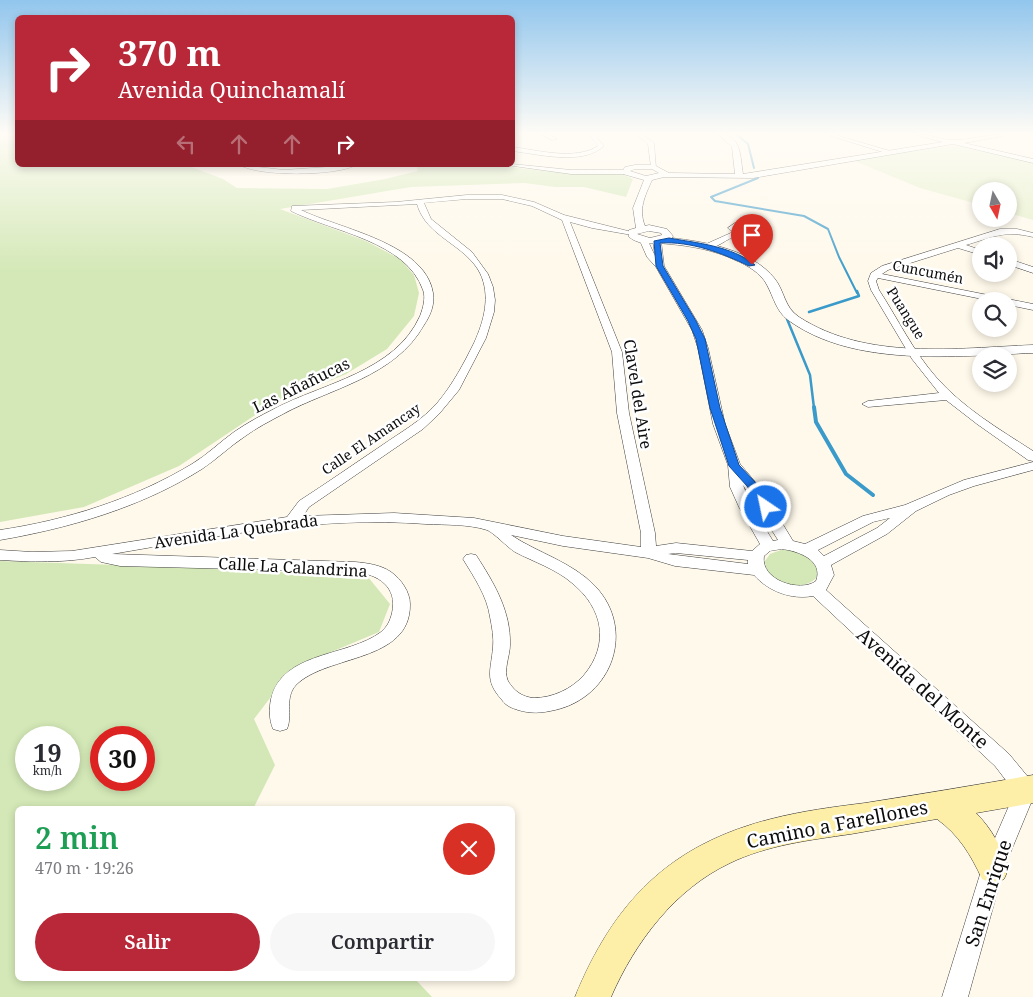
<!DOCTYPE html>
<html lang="es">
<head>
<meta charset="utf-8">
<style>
	:root { --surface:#fff; --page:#f7f7f7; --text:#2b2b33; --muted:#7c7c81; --accent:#b82838 }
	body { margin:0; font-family:"Noto Serif",serif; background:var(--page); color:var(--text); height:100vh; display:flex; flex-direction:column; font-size:19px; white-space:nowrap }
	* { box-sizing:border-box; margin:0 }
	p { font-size:16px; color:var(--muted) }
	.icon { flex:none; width:28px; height:28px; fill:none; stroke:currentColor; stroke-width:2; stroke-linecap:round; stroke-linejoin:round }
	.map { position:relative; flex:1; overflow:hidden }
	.side { position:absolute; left:15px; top:806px; width:500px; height:175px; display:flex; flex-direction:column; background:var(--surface); border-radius:8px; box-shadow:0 2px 8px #0003 }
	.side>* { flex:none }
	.hud { position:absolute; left:15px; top:15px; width:500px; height:152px; border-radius:8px; box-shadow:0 2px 8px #0003; background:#b82838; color:#fff; overflow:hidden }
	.needle { width:32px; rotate:171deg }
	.buttons { position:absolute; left:972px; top:182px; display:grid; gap:10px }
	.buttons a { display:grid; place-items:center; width:45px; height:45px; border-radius:50%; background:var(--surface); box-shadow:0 2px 8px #0003; font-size:25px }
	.speed { position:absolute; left:15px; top:726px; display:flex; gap:10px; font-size:25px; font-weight:700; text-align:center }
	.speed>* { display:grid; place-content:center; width:65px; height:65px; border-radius:50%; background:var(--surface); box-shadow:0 2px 8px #0003; line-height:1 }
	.speed small { font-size:12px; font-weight:400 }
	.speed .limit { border:8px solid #d22; background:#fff; color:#111 }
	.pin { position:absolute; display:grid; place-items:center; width:42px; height:42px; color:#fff; margin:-51px -21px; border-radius:50% 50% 50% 0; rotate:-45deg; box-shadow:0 0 5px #0007 }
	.pin .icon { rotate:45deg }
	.me { position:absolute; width:55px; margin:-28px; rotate:326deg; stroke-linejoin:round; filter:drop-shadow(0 0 4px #0008) }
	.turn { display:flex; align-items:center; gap:18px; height:105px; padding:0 20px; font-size:22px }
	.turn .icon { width:65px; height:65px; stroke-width:2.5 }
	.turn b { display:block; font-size:35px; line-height:42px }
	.lanes { display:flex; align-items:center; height:48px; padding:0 20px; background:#0003; justify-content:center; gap:25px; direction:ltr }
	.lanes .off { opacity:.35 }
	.round { display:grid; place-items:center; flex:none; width:52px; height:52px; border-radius:26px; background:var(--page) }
	.overview { display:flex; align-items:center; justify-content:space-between; height:85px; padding:0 20px }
	h1 { font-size:30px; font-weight:600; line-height:38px; color:#1e9e55 }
	.cta { display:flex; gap:10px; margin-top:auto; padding:10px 20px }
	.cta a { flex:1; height:58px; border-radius:30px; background:var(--accent); color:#fff; font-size:20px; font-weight:600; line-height:58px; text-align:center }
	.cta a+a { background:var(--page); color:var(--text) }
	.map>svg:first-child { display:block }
	.green { fill:#d3e8b6; fill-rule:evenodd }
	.pitch { fill:#e4efc8 }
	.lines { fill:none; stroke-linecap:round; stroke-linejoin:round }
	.stream-far2 { stroke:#3a9aca; stroke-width:2 }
	.stream-far1 { stroke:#3a9aca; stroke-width:2.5 }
	.stream { stroke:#3a9aca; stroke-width:4 }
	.minor-casing { stroke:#3f3f3f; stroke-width:1 }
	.tertiary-casing { stroke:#3f3f3f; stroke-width:1 }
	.secondary-casing { stroke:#2e2e2e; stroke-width:1 }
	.minor { fill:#fff; fill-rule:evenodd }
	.tertiary { fill:#fff; fill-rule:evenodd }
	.secondary { fill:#fdeea8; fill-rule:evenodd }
	.route { fill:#1a73e8; stroke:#114b97 }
	.labels { text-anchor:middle; stroke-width:5; stroke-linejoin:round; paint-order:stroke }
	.far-street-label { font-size:14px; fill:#0c0c0c; stroke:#fff }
	.street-label { font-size:16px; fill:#0c0c0c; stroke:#fff }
	.near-street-label { font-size:19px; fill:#0c0c0c; stroke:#fff }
</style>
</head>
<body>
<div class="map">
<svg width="1033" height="997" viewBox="0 0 1033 997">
	<rect width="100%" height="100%" fill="#fff9eb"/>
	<path class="green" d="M 0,134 L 17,134 L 18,165 L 186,165 L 223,179 L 237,188 L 327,189 L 385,179 L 418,171 L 416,165 L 488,165 L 554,172 L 620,173 L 633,179 L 626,197 L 584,187 L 555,187 L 525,183 L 411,187 L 280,209 L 366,241 L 400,259 L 414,275 L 419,293 L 414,316 L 387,349 L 346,374 L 267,407 L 179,466 L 84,507 L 0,522 Z
		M 781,550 C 796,550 811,555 818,570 L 816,578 C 802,593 765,583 765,561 L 770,554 Z
		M 0,561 L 235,569 L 368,577 L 390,604 L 379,632 L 293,668 L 254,719 L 275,765 L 253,809 L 18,809 L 18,979 L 415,979 L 432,997 L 0,997 ZM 26,738 L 69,738 L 69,780 L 26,780 ZM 101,738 L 144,738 L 144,780 L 101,780 Z"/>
	<path class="pitch" d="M 955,145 L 1033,163 L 1033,220 L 1009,213 L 1009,191 L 981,191 L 981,205 L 920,188 L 852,160 Z"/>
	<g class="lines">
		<path class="stream-far2" d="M 736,134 L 748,144 L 754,168
			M 758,178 L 711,197 L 715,201 L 804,216 L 828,229 L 839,257 L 857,293"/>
		<path class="stream-far1" d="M 809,312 L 859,296 L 857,291
			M 787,319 L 810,375 L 814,408"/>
		<path class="stream" d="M 814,407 L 816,422 L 846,474 L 873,495"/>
		<defs>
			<path id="minor" d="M 540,134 L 547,134 L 557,139 L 552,140 Z
				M 589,134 L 594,134 L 604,146 C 582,166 539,154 512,151 L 512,147 C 538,150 575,161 598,146 Z
				M 636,134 L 641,134 L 654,143 L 656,168 L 651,167 L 648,144 Z
				M 832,134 L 890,151 L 891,152 L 886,153 L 831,136 Z
				M 512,164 L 571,170 L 626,170 L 629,172 L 626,174 L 571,174 L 506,165 Z
				M 240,165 L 284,170 L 356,165 C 337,176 259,177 240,165 Z
				M 467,195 L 502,195 L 534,202 L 564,215 L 636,233 L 632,235 L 592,228 L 570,222 L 622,352 L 629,413 L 655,533 L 656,546 L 676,543 L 752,551 L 760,544 L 739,507 L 730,487 L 728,465 L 713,424 L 698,348 L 692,330 L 656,267 L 647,257 L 640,241 L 644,239 L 648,241 L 655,256 L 653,241 L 657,239 L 661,241 L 664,266 L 702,330 L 708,348 L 725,424 L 740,464 L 762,490 L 793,541 L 805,544 L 863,516 L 905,505 L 964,480 L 1033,462 L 1033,470 L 974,486 L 949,495 L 916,511 L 887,534 L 831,565 L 834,575 L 826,590 L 1009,754 L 1033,783 L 1033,798 L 1004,868 L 968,997 L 942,997 L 982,868 L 1015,792 L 995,766 L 813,596 C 791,600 768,591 754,575 L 675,566 L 648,558 L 563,546 L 511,535 C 538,553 572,562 595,586 C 636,629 613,697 555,710 C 542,713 531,714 518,710 C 512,708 506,706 502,700 C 484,680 491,671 493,647 C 494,638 492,627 490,617 C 487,596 474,577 463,559 L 466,555 L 471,554 L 476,555 C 494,583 511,611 510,645 C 510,656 503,670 508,681 C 514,691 522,697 534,698 C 552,698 572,689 584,675 C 610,644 603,608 572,583 C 556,569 534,562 515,552 C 507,547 493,532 487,530 C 468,524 446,525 426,524 C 318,516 218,536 112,554 L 355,562 C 367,563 381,565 391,572 C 401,579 410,592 410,604 C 411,663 327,654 296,685 C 284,698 293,715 287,729 L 280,731 L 273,729 C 269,719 269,709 271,699 C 282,651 348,657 381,632 C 387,627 390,621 392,613 C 398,587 378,574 355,572 L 120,566 L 101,562 L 95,557 C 63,563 32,562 0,560 L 0,550 L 32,552 L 72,551 L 287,517 L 299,501 C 327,483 354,464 381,446 C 401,432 423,420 438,402 C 453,384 464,363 474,343 C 484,321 491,296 480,273 C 465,244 426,237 417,204 L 301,210 C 340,229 425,243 433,293 C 435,305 430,316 424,325 C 395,377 331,388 283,414 C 270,421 256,428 244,437 C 229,447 217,459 202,469 C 142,507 70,528 0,540 L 0,530 C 67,520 134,499 192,464 C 207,455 220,442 234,432 C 247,423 260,416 274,409 C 323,383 395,372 420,316 C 423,308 426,298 423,290 C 406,241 333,232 291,211 L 292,206 L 396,202 ZM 467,199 L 502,199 L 532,206 L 562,220 L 612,352 L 617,413 L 641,533 L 641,547 L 563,536 L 474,518 L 394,513 L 303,516 L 309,507 L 423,429 L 439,414 L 459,390 L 486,338 L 494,312 L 495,300 L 493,287 L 488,274 L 472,252 L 431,219 L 424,203 ZM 743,485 L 778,540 L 773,541 C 762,523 750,505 743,485 ZM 890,518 L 877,528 L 824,556 L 818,550 L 873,522 ZM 782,549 C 798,551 824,560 816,581 C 800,593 760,580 764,556 L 770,551 ZM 676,553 L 748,560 L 748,564 L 668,554 Z
				M 735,223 L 750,224 L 761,229 C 754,237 747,233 738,235 C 727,238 716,250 704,249 L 704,245 L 733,232 L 728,228 ZM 739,227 L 752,229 L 745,231 L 737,228 Z
				M 1000,229 L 1017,229 L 1033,233 L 1033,237 C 1004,230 993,237 966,245 L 981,250 L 981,255 L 958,248 L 888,270 L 882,274 L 1033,304 L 1033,310 L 1009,305 L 1009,301 L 992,301 L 878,278 L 876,281 L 879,290 C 898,319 913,351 936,377 C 963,408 999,429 1033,451 L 1033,461 L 1028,460 L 977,424 L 946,400 L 868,407 L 862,404 L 868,401 L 939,393 L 912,359 L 871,290 L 868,281 L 871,273 L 882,266 Z
				M 1009,259 L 1033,267 L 1033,273 L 1009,265 Z"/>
			<path id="tertiary" d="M 718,134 C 742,134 740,156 743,174 L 943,142 L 916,135 L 915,134 C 928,134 941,140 954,140 C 972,140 989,134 1006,134 L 1003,136 L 964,143 L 1033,159 L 1033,163 L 953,144 L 753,178 L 664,177 L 652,180 C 645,196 638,209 645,226 L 649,225 L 667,229 L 673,236 L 672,238 C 707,242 752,250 775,279 C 785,292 784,307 799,317 C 867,361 957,348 1033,345 L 1033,353 C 956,356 854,368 788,320 C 776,311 774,298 767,285 C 761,273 747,265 735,260 C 714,250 691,246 669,244 C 654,242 642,247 629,237 L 629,230 L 636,228 L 633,208 L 644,180 L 623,174 L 622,172 L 625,167 L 635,165 L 654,165 L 669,173 L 735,174 L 732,147 ZM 635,169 L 652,169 L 659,173 L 646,176 L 630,171 ZM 649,231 L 661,233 L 662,235 L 650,238 L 637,234 Z"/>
			<path id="secondary" d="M 1033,775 L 1033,803 L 976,813 C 992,829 1001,847 1009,868 L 1004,879 L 993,884 L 982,879 C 971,855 959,835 937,819 C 908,824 880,829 851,834 C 810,840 767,845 730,863 C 675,889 635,942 611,997 L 575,997 C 614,902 669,845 771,819 C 802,811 833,807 865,803 C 921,794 977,785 1033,775 Z"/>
		</defs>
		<use href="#minor" class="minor-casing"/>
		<use href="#tertiary" class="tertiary-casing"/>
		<use href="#secondary" class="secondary-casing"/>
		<use href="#minor" class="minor"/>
		<use href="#tertiary" class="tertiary"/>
		<use href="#secondary" class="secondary"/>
	</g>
	<linearGradient id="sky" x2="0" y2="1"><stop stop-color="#92c6ed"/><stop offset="0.49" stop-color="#fffcf6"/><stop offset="1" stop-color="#fffcf6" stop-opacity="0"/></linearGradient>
	<rect width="1033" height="273" fill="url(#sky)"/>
	<path class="route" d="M 669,238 C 697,243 732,246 755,265 L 749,266 C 722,253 691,241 660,243 L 663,266 L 696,321 L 705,339 L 720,408 L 739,465 L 755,482 L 772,507 L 770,509 L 762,509 L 747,486 L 729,466 L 710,408 L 696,339 L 688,321 L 656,266 L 654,241 Z"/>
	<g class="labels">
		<g class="far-street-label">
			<text transform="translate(928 272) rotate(11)" y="5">Cuncumén</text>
			<text transform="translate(906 313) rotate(58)" y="5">Puangue</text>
			<text transform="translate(371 439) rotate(-34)" y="5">Calle El Amancay</text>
		</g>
		<g class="street-label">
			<text transform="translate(301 385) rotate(-26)" y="6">Las Añañucas</text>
			<text transform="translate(638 394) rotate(81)" y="6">Clavel del Aire</text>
			<text transform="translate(236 531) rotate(-8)" y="6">Avenida La Quebrada</text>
			<text transform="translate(293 567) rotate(3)" y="6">Calle La Calandrina</text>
		</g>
		<g class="near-street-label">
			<text transform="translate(923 688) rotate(42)" y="7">Avenida del Monte</text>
			<text transform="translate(837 824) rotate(-11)" y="7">Camino a Farellones</text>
			<text transform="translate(988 893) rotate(-72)" y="7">San Enrique</text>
		</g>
	</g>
</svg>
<div class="buttons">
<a><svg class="needle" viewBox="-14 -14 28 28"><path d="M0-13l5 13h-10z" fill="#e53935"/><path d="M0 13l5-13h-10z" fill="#7c7c81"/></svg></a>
<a><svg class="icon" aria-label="sound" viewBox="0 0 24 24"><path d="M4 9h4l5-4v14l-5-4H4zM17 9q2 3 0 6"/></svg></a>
<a><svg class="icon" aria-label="search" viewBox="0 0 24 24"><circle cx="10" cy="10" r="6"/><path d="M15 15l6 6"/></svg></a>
<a><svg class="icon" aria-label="layers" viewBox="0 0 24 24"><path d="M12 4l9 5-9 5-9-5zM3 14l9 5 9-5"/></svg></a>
</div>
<div class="speed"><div>19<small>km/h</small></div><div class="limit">30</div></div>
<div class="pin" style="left:752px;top:265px;background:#d93025"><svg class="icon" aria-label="arrive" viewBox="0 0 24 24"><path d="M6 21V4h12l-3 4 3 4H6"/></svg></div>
<svg class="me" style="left:766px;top:507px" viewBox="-20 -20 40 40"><circle r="17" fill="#1a73e8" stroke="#fff" stroke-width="3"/><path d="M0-11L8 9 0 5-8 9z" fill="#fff"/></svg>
<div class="hud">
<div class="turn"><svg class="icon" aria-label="right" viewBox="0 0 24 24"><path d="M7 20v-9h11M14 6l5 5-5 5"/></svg><div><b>370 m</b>Avenida Quinchamalí</div></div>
<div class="lanes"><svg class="icon off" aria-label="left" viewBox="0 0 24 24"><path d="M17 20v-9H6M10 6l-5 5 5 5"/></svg><svg class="icon off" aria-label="ahead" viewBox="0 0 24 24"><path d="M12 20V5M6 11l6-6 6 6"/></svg><svg class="icon off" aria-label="ahead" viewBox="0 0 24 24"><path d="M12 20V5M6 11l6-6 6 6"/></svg><svg class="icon" aria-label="right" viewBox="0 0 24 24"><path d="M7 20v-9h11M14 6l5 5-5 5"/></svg></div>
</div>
<section class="side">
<div class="overview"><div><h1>2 min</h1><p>470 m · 19:26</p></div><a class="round" style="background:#d93025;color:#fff"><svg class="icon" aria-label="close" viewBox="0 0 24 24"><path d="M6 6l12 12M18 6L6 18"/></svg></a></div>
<div class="cta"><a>Salir</a><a>Compartir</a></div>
</section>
</div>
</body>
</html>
